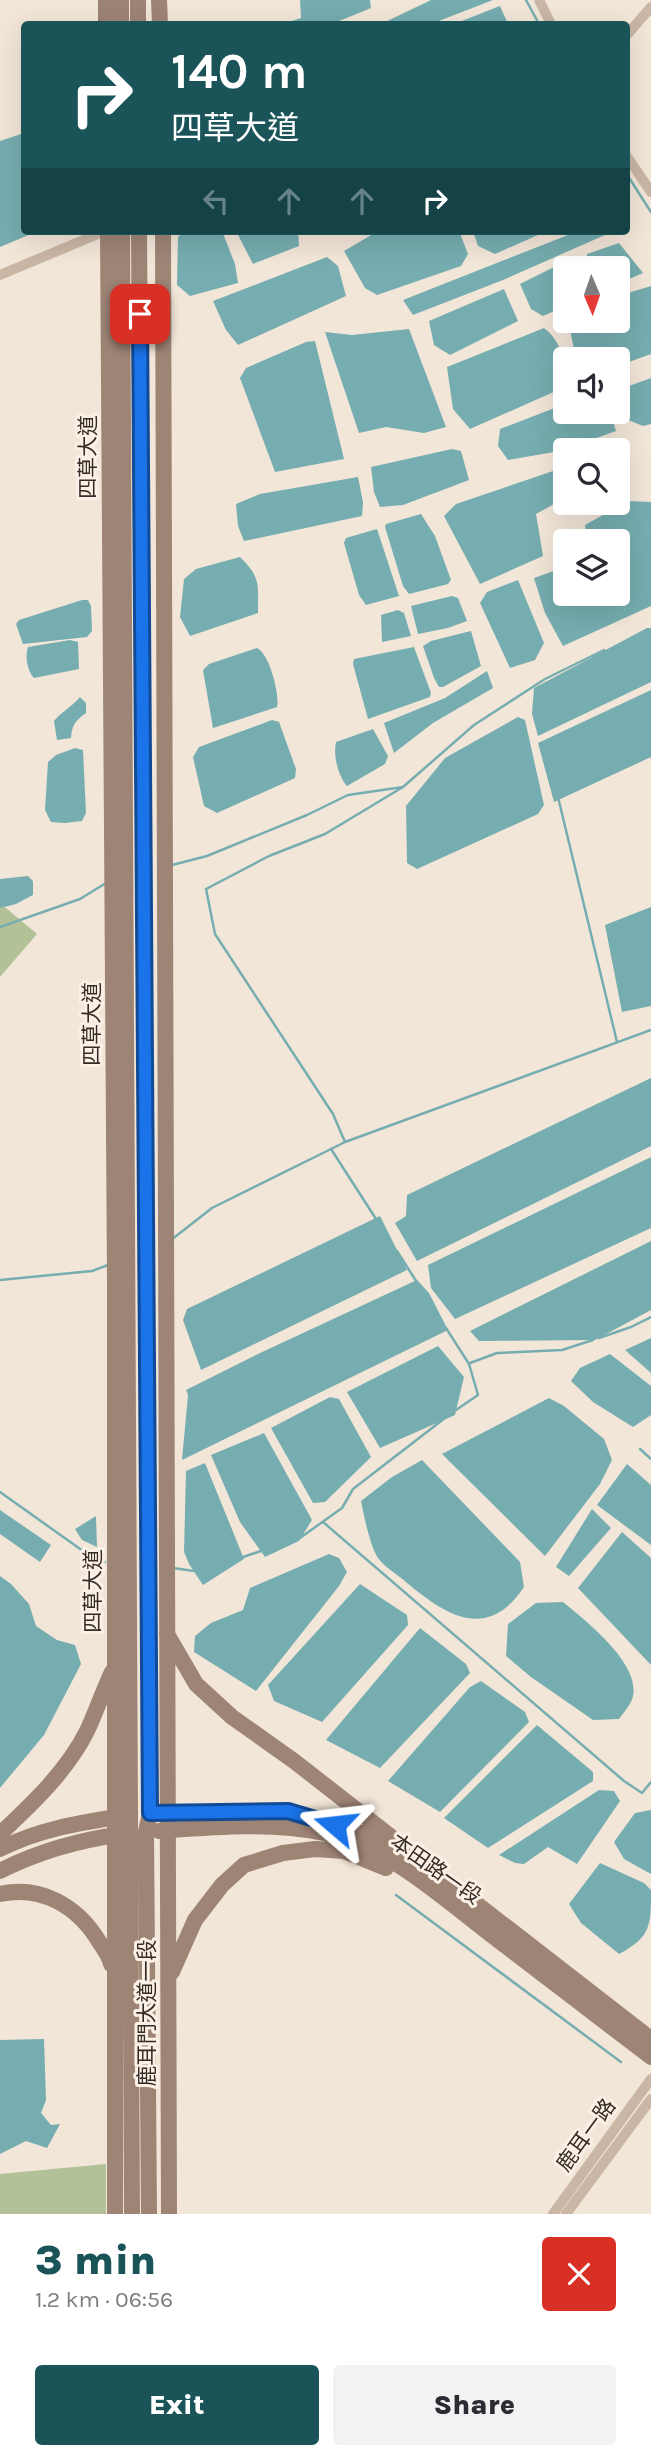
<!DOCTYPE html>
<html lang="en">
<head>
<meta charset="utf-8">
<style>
	:root { --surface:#fff; --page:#f2f2f3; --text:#2b2b33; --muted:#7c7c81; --accent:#1a5358 }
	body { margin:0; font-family:Karla,"Noto Sans TC",sans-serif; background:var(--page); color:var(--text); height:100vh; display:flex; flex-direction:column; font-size:26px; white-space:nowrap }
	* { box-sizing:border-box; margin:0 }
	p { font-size:23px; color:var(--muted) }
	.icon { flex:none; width:38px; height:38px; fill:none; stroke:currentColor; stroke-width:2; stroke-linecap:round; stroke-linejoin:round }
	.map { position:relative; height:2214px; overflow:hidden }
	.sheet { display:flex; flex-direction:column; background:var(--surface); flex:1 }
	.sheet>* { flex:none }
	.guide { position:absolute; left:21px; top:21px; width:609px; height:214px; border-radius:7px; box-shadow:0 7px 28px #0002; background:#1a5358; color:#fff; overflow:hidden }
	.needle { width:46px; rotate:178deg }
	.buttons { position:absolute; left:553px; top:256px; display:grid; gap:14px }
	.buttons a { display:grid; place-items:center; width:77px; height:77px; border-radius:7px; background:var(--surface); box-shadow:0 7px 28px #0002; font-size:35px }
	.pin { position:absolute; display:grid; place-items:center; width:60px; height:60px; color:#fff; margin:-30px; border-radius:14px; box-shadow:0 4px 10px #0006 }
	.me { position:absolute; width:77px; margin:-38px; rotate:287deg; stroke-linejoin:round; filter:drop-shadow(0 0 5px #0008) }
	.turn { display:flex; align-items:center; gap:24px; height:147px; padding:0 35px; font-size:32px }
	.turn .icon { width:91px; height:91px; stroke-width:2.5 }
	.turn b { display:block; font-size:49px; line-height:60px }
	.lanes { display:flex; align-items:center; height:66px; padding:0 35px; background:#0003; justify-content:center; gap:35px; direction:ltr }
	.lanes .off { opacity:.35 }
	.round { display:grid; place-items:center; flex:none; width:74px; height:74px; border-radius:7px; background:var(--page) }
	.head { display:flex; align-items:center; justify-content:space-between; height:119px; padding:0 35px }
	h1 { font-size:42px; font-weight:800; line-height:52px; color:var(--accent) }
	.button { display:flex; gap:14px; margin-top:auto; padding:14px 35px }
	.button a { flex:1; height:80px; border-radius:7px; background:var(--accent); color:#fff; font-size:28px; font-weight:800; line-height:80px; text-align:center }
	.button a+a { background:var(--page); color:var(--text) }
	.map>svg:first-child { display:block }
	.green { fill:#b3c198 }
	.water { fill:#76adb0 }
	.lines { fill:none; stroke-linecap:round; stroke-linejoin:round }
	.stream { stroke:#76adb0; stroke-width:2.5 }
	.street { stroke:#cab6a4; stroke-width:10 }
	.secondary { stroke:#9e8475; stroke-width:16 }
	.route-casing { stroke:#114b97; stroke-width:18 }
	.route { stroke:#1a73e8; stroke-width:12 }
	.labels { text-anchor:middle; stroke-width:6; stroke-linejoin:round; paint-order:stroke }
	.street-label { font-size:21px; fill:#352b26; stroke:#faf0e5 }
</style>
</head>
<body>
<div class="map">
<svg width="651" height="2214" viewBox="0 0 651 2214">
	<rect width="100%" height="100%" fill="#f2e6d8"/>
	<path class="green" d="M 0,903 L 37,934 L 0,977 Z
		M 106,2164 L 106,2214 L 0,2214 L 0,2174 Z"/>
	<path class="water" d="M 300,0 L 370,0 L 371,8 L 332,24 L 290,24 L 289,22 L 301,18 Z
		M 431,0 L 493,0 L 431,24 L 381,24 Z
		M 500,6 L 508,24 L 454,24 Z
		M 24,133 L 24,231 L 38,231 L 0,247 L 0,141 Z
		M 184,231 L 222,231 L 235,264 L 238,283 L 190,296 L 177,285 L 178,237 Z
		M 236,231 L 298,231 L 299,246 L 253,264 Z
		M 378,231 L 459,231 L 468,254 L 461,266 L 377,295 L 365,288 L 344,251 Z
		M 473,231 L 538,231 L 538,235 L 495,254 L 478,246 Z
		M 578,231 L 614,231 L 503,280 L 413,315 L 403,300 Z
		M 619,243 L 643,273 L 618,284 L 618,268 L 586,268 L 587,254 Z
		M 327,257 L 338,266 L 346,296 L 238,345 L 226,330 L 213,301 Z
		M 556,266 L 565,270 L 565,306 L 543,316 L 531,309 L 520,284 Z
		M 651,286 L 651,354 L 618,366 L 618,359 L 576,359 L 569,325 L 574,320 L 618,320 L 618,296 Z
		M 504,289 L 518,321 L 450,355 L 434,345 L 429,321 Z
		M 544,328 C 563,342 565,364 565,387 L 470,429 L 453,409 L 447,367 Z
		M 409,329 L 446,427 L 424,433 L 386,427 L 359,433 L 325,332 L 352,335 Z
		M 315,341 L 344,459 L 275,472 L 240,378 L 246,368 L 306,342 Z
		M 651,378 L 651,424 L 643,426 L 623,418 L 618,400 L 618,390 Z
		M 565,404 L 565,411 L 610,411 L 616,431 L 560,451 L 508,460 L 498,446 L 500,429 Z
		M 452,449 L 461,451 L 469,480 L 403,505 L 380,507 L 374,492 L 371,467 Z
		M 565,467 L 565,498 L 536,514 L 543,556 L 480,584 L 444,516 L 456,504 Z
		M 358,477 L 363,502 L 362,516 L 244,541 L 238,526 L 236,504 L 260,494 Z
		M 628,501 L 651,502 L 651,606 L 563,646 L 545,613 L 534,578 L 565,567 L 565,593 L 618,593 L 618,541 L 587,541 L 585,525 Z
		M 421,514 L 435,536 L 451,580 L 448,584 L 409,594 L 403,586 L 385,527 L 386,524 Z
		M 377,529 L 399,596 L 366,605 L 359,595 L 344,543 L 346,538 Z
		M 240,557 C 261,577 258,585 258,613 L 190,636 L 180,617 L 184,579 L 196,569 Z
		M 518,580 L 544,643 L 535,660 L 510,668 L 480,603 L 487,592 Z
		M 452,596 L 458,598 L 467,621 L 448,628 L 418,634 L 411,606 Z
		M 82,600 L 88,600 L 91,606 L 92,631 L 87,637 L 23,644 L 16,624 L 19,620 Z
		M 398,610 L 404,613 L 411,636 L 382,642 L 381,615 Z
		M 647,628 L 651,628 L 651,682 L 538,736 L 532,714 L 534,688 Z
		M 471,631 L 481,666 L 443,687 L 439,687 L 434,678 L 423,646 L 431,641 Z
		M 70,640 L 78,642 L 79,669 L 34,678 C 27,671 25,656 28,647 Z
		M 414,647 L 431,693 L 430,697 L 368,719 L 353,664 L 354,659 Z
		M 257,648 C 269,653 280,694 277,707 L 213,728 L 203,670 L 209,664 Z
		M 487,671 L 493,688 L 433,723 L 394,753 L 384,723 L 445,698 Z
		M 651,690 L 651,757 L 554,802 L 538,743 Z
		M 80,697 L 86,703 L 86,713 C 75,721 72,725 71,738 L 57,740 L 54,721 C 62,711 72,707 80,697 Z
		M 518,717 L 525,720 L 544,805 L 538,814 L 417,869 L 407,863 L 406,806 L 445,758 Z
		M 272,720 L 279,722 L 296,769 L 295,778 L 217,813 L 204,806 L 193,757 L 199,747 Z
		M 373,729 L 388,756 L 385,764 L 347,786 C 338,776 333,755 336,742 Z
		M 75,748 L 83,750 L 86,813 L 82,821 L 65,823 L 51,822 L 45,810 L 48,762 L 56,755 Z
		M 28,876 L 33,881 L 33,895 L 16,904 L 0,908 L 0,879 Z
		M 651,907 L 651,1006 L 622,1012 L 605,925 Z
		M 651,1078 L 651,1146 L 417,1261 L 395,1223 L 406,1216 L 407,1195 Z
		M 651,1157 L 651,1228 L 455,1319 L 431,1288 L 428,1265 Z
		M 380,1216 L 407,1270 L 201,1370 L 183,1320 L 187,1309 Z
		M 651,1241 L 651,1310 L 595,1340 L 479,1341 L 470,1331 Z
		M 417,1280 L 429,1293 L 448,1330 L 182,1460 L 188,1395 L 186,1390 L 260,1353 Z
		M 651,1338 L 651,1373 L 625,1350 Z
		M 438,1346 L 464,1377 L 455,1415 L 380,1448 L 347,1392 Z
		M 610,1354 L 651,1386 L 651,1415 L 633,1427 L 593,1402 L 571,1381 L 580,1368 Z
		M 330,1397 L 339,1399 L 371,1457 L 325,1502 L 313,1503 L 271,1428 Z
		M 549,1398 L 564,1406 L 604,1439 L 612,1460 L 600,1484 L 545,1556 L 442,1454 Z
		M 264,1433 L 312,1520 L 299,1541 L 265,1557 L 240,1522 L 211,1455 Z
		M 422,1460 L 520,1562 L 524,1587 C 488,1641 448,1617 407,1583 C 399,1575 385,1568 378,1558 C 370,1546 364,1516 361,1501 L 392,1477 Z
		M 205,1463 L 244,1559 L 203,1585 L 189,1564 L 184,1552 L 186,1471 Z
		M 627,1464 L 651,1485 L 651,1545 L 597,1505 Z
		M 592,1509 L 611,1528 L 569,1576 L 556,1567 Z
		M 0,1510 L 51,1545 L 40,1562 L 0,1534 Z
		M 96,1516 L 97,1547 L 82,1540 L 75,1529 Z
		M 622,1532 L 651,1558 L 651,1665 L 578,1588 Z
		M 329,1554 L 339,1558 L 347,1572 L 339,1586 L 256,1691 L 194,1652 L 195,1636 L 211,1623 L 243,1610 L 250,1588 Z
		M 0,1576 L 11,1584 L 29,1604 L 36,1626 L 57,1640 L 75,1645 L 81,1664 L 44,1735 L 0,1788 Z
		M 360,1584 L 407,1615 L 408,1625 L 322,1722 L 274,1701 L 268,1685 Z
		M 563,1602 C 586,1621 640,1663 633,1696 C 632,1703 624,1712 619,1719 L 593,1720 L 531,1677 L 506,1656 L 508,1624 L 536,1603 Z
		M 420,1628 L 466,1664 L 470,1673 L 380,1768 L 326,1740 Z
		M 481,1681 L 525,1712 L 529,1722 L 440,1812 L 388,1781 L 470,1687 Z
		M 537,1725 L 593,1772 L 593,1781 L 488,1848 L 444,1818 Z
		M 599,1790 L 614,1791 L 620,1801 L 577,1864 L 548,1847 L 524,1864 L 515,1863 L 499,1855 Z
		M 651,1810 L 651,1874 L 624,1859 L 614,1842 L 635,1813 Z
		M 600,1863 L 644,1883 L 651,1890 C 651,1926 651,1937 619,1954 L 581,1923 L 569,1904 Z
		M 44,2039 L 46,2100 L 41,2113 L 51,2125 L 60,2124 L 47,2148 L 26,2141 L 0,2154 L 0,2040 Z"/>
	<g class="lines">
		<path class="stream" d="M 526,0 L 539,24
			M 626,173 L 651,212
			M 558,797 L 617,1042
			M 172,865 L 207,856 L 307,815 L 348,795 L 403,787 L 474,725 L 545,679 L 604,650
			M 0,927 L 80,899 L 106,883
			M 345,1142 L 651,1030
			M 376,1219 L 331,1149 L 345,1142 L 333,1114 L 215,934 L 206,889 L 269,856 L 325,834 L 403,787
			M 171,1240 L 212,1208 L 331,1149
			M 397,1251 L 418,1284
			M 0,1280 L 92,1271 L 108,1265
			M 446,1328 L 469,1364 L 478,1395 L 456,1410
			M 599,1338 L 631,1327 L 651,1317
			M 470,1363 L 497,1353 L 562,1350 L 593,1340
			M 640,1449 L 651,1459
			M 0,1492 L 97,1561 L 105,1562
			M 323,1522 L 624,1781 L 642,1793 L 651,1782
			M 300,1538 L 342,1508 L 353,1489 L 445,1418
			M 240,1558 L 261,1551
			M 173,1568 L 194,1571
			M 396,1895 L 621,2062"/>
		<path class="street" d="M 539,0 L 551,24
			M 626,36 L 651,7
			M 626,155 L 651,192
			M 0,275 L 105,231
			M 553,2214 L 651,2079
			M 566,2214 L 651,2099"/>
		<path class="secondary" d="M 106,0 L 106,24
			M 121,0 L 121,24
			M 138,0 L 138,24
			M 159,0 L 160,24
			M 108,231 L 115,1280 L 115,2214
			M 122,231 L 132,2214
			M 139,231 L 150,1813 L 146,1832 L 149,2214
			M 163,231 L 169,2214
			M 167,1634 L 196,1684 L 232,1717 L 294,1761 L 394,1839
			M 158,1813 L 288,1811 L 381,1839 L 429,1867 L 651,2039
			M 159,1831 C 214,1827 270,1822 324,1833 C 385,1845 442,1897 490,1934 C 544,1975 597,2016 651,2057
			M 0,1834 C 32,1804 67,1771 87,1731 C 96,1712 103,1691 112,1672
			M 0,1849 C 39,1829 79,1823 122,1816
			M 0,1871 C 39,1851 79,1840 123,1834
			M 0,1894 C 41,1885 77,1906 98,1940 C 103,1948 109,1955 111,1964
			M 172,1972 L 195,1920 L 222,1885 L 244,1865 L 283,1853 L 315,1849 L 344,1851 L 386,1868"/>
	</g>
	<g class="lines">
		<defs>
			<path id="route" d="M 140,314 L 150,1813 L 288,1811 L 335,1825"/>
		</defs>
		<use href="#route" class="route-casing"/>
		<use href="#route" class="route"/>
	</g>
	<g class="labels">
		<g class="street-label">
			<text transform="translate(88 457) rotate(-90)" y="7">四草大道</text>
			<text transform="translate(92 1024) rotate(-90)" y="7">四草大道</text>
			<text transform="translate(93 1591) rotate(-90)" y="7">四草大道</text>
			<text transform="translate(436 1869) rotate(35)" y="7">本田路一段</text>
			<text transform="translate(147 2013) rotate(-90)" y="7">鹿耳門大道一段</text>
			<text transform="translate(586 2135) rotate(-54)" y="7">鹿耳一路</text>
		</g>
	</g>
</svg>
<div class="buttons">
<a><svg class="needle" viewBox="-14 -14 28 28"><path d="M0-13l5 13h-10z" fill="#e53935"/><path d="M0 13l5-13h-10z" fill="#7c7c81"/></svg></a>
<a><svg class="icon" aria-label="sound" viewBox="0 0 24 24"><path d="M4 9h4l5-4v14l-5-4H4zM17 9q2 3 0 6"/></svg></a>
<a><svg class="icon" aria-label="search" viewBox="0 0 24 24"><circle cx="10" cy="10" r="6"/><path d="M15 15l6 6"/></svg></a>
<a><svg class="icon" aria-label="layers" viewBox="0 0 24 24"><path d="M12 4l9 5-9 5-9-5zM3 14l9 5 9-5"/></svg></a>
</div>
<div class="pin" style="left:140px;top:314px;background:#d93025"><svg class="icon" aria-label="arrive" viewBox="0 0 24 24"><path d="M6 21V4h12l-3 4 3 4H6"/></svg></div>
<svg class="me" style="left:335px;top:1825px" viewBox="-20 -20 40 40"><path d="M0-17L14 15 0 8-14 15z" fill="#1a73e8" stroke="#fff" stroke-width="4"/></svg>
<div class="guide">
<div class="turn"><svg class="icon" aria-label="right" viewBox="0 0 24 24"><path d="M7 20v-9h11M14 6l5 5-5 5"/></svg><div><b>140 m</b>四草大道</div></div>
<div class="lanes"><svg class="icon off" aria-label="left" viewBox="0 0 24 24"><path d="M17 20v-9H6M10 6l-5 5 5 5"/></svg><svg class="icon off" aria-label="ahead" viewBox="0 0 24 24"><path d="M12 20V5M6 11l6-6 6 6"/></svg><svg class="icon off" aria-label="ahead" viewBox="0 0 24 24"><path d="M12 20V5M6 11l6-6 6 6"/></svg><svg class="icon" aria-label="right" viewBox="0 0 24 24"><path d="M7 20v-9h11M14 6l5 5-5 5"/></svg></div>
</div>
</div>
<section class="sheet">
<div class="head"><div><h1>3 min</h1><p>1.2 km · 06:56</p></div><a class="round" style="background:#d93025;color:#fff"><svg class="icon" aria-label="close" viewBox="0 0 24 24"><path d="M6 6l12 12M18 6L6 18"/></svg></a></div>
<div class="button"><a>Exit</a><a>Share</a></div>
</section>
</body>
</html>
